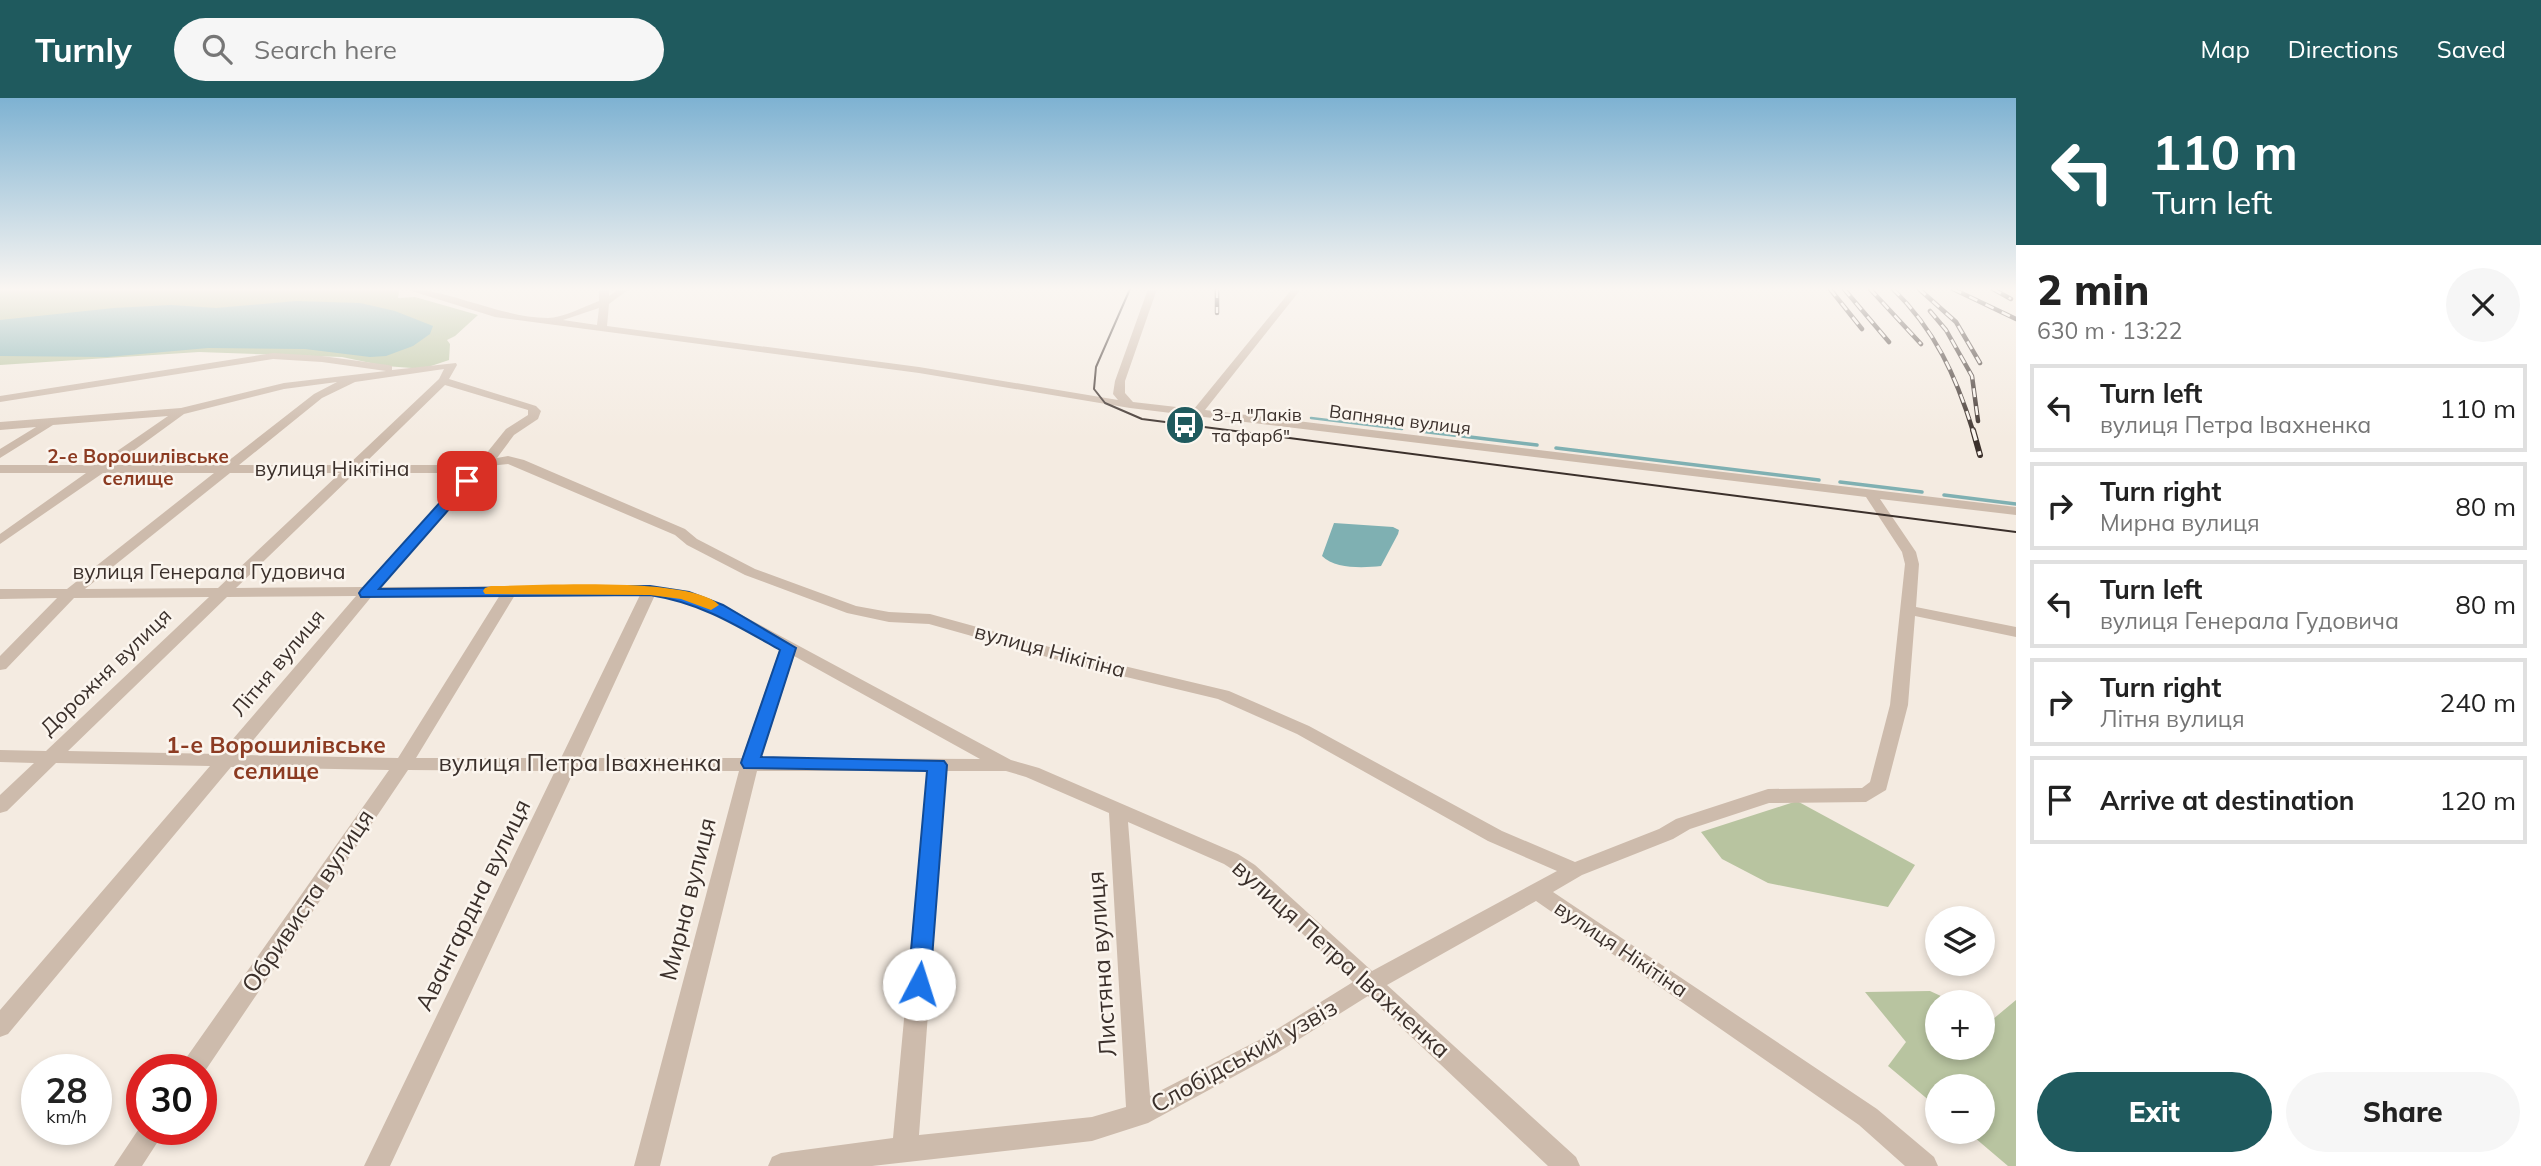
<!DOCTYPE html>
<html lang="en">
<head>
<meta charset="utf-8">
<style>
	:root { --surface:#fff; --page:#f6f6f6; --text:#222; --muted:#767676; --line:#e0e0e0; --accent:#1f5a5e }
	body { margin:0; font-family:Mulish,sans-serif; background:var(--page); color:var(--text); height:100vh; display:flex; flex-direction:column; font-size:26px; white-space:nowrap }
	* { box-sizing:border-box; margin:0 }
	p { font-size:23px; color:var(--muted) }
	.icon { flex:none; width:38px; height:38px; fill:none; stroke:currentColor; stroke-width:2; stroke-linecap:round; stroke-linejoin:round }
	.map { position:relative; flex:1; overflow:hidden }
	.sheet { display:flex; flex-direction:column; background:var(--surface); width:525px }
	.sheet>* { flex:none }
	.banner { background:#1f5a5e; color:#fff; overflow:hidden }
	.tools { position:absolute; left:1925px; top:808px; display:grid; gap:14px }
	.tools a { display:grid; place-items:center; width:70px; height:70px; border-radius:50%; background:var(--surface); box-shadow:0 4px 10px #0003; font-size:35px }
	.speed { position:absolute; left:21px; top:956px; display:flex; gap:14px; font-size:35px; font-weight:700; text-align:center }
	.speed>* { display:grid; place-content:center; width:91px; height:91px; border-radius:50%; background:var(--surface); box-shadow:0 4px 10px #0003; line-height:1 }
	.speed small { font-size:18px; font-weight:400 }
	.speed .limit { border:10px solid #d22; background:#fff; color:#111 }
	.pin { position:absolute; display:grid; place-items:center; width:60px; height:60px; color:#fff; margin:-30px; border-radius:14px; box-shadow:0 4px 10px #0006 }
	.me { position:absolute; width:77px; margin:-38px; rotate:5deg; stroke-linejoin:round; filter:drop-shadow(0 0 5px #0008) }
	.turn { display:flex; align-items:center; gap:24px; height:147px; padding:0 21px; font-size:32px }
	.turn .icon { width:91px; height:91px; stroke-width:2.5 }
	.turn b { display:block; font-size:49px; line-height:60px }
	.round { display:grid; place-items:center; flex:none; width:74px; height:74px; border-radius:37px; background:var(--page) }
	.summary { display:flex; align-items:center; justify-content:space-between; height:119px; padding:0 21px }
	h1 { font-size:42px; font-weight:800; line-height:52px }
	.cta { display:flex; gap:14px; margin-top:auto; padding:14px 21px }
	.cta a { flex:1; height:80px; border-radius:42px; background:var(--accent); color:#fff; font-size:28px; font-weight:800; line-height:80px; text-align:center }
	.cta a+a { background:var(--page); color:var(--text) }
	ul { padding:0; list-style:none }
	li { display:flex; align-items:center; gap:21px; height:88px; margin:0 14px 10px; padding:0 7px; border:4px solid var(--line); border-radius:0px }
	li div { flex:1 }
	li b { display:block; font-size:26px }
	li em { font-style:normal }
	header { display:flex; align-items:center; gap:42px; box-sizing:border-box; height:98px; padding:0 35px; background:var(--accent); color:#fff }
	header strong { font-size:33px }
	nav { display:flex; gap:38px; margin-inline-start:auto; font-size:24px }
	.search { width:490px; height:63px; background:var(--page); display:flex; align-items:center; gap:18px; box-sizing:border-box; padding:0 24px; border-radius:38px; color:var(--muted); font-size:26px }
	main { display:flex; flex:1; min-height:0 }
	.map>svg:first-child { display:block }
	.green { fill:#b8c4a0 }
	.water { fill:#7fb0b2 }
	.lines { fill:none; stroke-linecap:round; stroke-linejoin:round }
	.stream-far1 { stroke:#7fb0b2; stroke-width:2.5 }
	.stream { stroke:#7fb0b2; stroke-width:3.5 }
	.minor { fill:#cdbbac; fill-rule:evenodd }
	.tram { stroke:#3b302b; stroke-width:2 }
	.rail-far1-casing { stroke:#3b302b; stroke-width:4.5 }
	.rail-casing { stroke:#3b302b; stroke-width:6 }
	.rail-far1 { stroke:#fbf5ee; stroke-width:2.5; stroke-dasharray:9; stroke-linecap:butt }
	.rail { stroke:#fbf5ee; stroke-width:3.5; stroke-dasharray:11; stroke-linecap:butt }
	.route { fill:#1a73e8; stroke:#114b97; stroke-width:2 }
	.slow { fill:#f59e0b }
	.labels { text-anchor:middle; stroke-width:5; stroke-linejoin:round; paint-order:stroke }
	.far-poi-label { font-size:18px; fill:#3b302b; stroke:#fbf5ee; text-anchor:start }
	.far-street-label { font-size:18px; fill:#3b302b; stroke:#fbf5ee }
	.far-neighbourhood-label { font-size:19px; font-weight:bold; fill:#8c3b22; stroke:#fbf5ee }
	.street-label { font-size:21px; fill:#3b302b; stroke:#fbf5ee }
	.neighbourhood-label { font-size:23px; font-weight:bold; fill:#8c3b22; stroke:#fbf5ee }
	.near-street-label { font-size:24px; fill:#3b302b; stroke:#fbf5ee }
</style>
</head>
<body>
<header>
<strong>Turnly</strong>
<div class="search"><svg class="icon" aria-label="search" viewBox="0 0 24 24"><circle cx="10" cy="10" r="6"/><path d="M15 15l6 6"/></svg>Search here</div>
<nav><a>Map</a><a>Directions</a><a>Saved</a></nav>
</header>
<main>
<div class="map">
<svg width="2016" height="1068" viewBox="0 0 2016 1068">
	<rect width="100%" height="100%" fill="#f4ebe1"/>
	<path class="green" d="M 0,191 L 394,191 L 399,193 L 398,200 L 415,199 L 478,217 L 455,238 L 447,242 L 450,246 L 449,262 L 425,270 L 412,270 L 385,268 L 342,259 L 199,254 L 0,267 Z
		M 1797,703 L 1915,767 L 1888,809 L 1768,785 L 1722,761 L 1701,734 Z
		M 1930,893 L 1956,905 L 1937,905 L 1937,950 L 1983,950 L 1983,917 L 1992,922 L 2016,902 L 2016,1068 L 2008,1068 L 1968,1034 L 1983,1034 L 1983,989 L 1937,989 L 1937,1009 L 1888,968 L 1906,944 L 1865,894 Z"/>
	<path class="water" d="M 296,203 L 360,205 L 395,213 L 433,228 L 430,236 L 413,248 L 386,258 L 370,259 L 305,251 L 208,250 L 107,259 L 0,258 L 0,222 L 114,210 L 171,207 L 216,210 Z
		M 1334,425 L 1393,429 L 1399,432 L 1398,436 L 1381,468 C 1363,470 1335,471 1322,458 Z"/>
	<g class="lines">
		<path class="stream-far1" d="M 1311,320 L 1402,331
			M 1420,333 L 1424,333"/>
		<path class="stream" d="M 1420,333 L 1537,347
			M 1556,350 L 1819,382
			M 1840,384 L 1922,394
			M 1944,397 L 2016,406"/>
		<path class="minor" d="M 405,191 C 450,191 498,219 548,220 C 563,220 585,208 599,203 L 599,191 L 609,191 L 609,198 L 619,191 L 629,191 L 609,206 L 607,228 L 919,269 L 1118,302 L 1113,296 L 1115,283 L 1148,191 L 1157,191 L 1125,283 L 1125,295 L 1133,304 L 1194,311 L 1292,191 L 1301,191 L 1205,312 L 2016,409 L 2016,417 L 1880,401 L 1916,454 L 1919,466 L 1916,509 L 2016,529 L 2016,539 L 1915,518 L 1908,607 L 1886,692 L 1866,704 L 1769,705 L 1690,731 L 1673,741 L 1582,777 L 1553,794 L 1877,1011 L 1934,1059 L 1938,1068 L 1905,1068 L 1859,1027 L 1536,803 L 1387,887 L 1576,1059 L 1580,1068 L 1548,1068 L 1368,898 L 1277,955 L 1148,1025 L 1092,1043 L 872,1068 L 768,1068 L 772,1059 L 781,1055 L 893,1040 L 927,673 L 757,673 L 660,1068 L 634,1068 L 739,673 L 574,673 L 390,1068 L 364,1068 L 555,673 L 408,672 L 201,979 L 201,971 L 181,971 L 184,963 L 389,672 L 231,669 L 8,936 L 0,939 L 0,912 L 210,668 L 56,665 L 7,713 L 0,715 L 0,697 L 34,665 L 0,664 L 0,652 L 46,653 L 209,499 L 74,500 L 6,571 L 0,572 L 0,558 L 57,500 L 0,501 L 0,491 L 67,491 L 214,375 L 103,375 L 0,446 L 0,436 L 86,375 L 0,375 L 0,367 L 97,367 L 168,318 L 53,327 L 0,360 L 0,351 L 36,329 L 0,332 L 0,324 L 181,310 L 284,285 L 386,273 L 322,264 L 273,261 L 0,304 L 0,298 L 273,255 L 322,258 L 388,267 L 392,268 L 392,272 L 456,265 L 457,267 L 449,281 L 536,308 L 541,313 L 538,321 L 514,337 L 497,360 L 508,358 L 524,362 L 685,431 L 697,441 L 755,471 L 856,508 L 889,514 L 930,516 L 1082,558 L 1229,593 L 1309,628 L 1502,733 L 1575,764 L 1659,731 L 1676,721 L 1768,691 L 1862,690 L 1870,684 L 1890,607 L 1905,466 L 1902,454 L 1866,399 L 1130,310 L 919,275 L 495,219 ZM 599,210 L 597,227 L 563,222 ZM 444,271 L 439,281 L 348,367 L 239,367 L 322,300 L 355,284 ZM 337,284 L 314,296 L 223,367 L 114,367 L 184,316 L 284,291 ZM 445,287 L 528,312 L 528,317 L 506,331 L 481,362 L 440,367 L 363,367 ZM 508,366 L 675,437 L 687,447 L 745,477 L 847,515 L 889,524 L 929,526 L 1072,566 L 1218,601 L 1297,636 L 1488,743 L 1557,773 L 1372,873 L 1255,767 L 1238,756 L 1039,670 L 1011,662 L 723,507 L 689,494 L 650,488 L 380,489 L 489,368 ZM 472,370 L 364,489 L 236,490 L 355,375 L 440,375 ZM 230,375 L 340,375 L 218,490 L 85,491 ZM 500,497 L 398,660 L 241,657 L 372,498 ZM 515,497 L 640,497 L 561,660 L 416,660 ZM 655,497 C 702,504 739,528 780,550 L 742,660 L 580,660 ZM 356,498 L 220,656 L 68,653 L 227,499 ZM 794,558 L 980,661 L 761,660 ZM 946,673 L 1006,673 L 1026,679 L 1109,715 L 1126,1009 L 1092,1019 L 919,1037 ZM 1128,724 L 1224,766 L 1241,777 L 1353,884 L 1261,941 L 1150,998 Z
			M 142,1026 L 142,1031 L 166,1031 L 142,1068 L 114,1068 Z"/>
		<path class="tram" d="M 1130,191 L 1096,269 L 1094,291 L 1105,305 L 1142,321 L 2016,434"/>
		<defs>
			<path id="rail-far1" d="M 1217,191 L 1217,215
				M 1830,191 L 1862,231
				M 1844,191 L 1889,244
				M 1870,191 L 1921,246
				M 1893,191 C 1935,232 1956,278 1973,333
				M 1919,191 L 1956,224 L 1980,265
				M 1953,191 L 2016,221
				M 1993,191 L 2011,201
				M 1930,213 L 1946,232 L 1972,278 L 1978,323"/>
			<path id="rail" d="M 1973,332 L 1980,357"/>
		</defs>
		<use href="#rail-far1" class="rail-far1-casing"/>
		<use href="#rail" class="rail-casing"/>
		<use href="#rail-far1" class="rail-far1"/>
		<use href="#rail" class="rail"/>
	</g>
	<linearGradient id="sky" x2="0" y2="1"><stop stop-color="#7eb2d2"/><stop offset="0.56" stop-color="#faf6f2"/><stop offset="1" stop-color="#faf6f2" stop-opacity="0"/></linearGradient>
	<rect width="2016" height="341" fill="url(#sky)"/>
	<path class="route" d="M 467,379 L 473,383 L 471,386 L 379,491 L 650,488 L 689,494 L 723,507 L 796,550 L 761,659 L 944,663 L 947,667 L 930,886 L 927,893 L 919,896 L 911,893 L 908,886 L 927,673 L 744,670 L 741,665 L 780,552 C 736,527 701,505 650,497 L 361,499 L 359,495 L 361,492 L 462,380 Z"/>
	<path class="slow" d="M 491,488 C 535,488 691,478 719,507 L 711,512 L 681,501 L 650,497 L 485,496 L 483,493 L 485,490 Z"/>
	<defs>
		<symbol id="bus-disc" viewBox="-11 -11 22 22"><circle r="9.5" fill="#1f5a5e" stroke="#fbf5ee"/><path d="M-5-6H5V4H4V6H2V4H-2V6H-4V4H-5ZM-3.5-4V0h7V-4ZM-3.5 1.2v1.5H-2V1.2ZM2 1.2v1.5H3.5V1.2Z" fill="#fff"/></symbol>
	</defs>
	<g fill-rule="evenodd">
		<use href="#bus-disc" x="1163" y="305" width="44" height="44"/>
	</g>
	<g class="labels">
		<g class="far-poi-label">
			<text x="1212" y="323">З-д "Лаків<tspan x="1212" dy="21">та фарб"</tspan></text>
		</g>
		<g class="far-street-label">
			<text transform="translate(1400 322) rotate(7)" y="6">Вапняна вулиця</text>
		</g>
		<g class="far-neighbourhood-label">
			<text x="138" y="365">2-е Ворошилівське<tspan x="138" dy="22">селище</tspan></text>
		</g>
		<g class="street-label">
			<text x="332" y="378">вулиця Нікітіна</text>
			<text x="209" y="481">вулиця Генерала Гудовича</text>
			<text transform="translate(1050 553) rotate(15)" y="7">вулиця Нікітіна</text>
			<text transform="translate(278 565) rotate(-50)" y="7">Літня вулиця</text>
			<text transform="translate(106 574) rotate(-44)" y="7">Дорожня вулиця</text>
			<text transform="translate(1621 851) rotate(34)" y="7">вулиця Нікітіна</text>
		</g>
		<g class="neighbourhood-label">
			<text x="276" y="655">1-е Ворошилівське<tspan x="276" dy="26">селище</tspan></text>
		</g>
		<g class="near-street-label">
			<text x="580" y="673">вулиця Петра Івахненка</text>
			<text transform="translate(688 801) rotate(-76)" y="8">Мирна вулиця</text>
			<text transform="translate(308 803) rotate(-56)" y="8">Обривиста вулиця</text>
			<text transform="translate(473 807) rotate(-64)" y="8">Авангардна вулиця</text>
			<text transform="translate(1341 861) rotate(42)" y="8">вулиця Петра Івахненка</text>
			<text transform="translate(1102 866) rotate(-94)" y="8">Листяна вулиця</text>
			<text transform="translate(1244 958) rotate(-29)" y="8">Слобідський узвіз</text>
		</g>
	</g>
</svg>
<div class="tools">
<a><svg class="icon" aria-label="layers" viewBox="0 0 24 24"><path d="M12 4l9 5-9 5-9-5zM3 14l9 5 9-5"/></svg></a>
<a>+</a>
<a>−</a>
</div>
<div class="speed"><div>28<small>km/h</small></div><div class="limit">30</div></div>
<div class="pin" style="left:467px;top:383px;background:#d93025"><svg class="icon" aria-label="arrive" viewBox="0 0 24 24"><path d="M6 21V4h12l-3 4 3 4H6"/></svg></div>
<svg class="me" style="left:919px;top:886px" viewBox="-20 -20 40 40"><circle r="19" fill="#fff"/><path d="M0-13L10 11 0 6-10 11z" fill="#1a73e8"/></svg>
</div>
<section class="sheet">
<div class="banner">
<div class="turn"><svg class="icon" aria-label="left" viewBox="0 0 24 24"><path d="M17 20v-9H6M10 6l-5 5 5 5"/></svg><div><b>110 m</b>Turn left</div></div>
</div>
<div class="summary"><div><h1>2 min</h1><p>630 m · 13:22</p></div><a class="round"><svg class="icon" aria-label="close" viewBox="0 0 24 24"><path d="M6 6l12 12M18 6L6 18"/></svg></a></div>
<ul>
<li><svg class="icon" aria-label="left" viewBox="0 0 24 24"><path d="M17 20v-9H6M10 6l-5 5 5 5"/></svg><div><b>Turn left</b><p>вулиця Петра Івахненка</p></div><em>110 m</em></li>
<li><svg class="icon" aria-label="right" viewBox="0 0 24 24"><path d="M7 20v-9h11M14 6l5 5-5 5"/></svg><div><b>Turn right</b><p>Мирна вулиця</p></div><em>80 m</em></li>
<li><svg class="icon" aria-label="left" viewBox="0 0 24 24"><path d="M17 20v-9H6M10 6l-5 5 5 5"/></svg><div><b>Turn left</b><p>вулиця Генерала Гудовича</p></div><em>80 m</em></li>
<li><svg class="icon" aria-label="right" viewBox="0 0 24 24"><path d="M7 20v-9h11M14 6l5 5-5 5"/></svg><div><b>Turn right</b><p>Літня вулиця</p></div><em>240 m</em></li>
<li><svg class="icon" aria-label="arrive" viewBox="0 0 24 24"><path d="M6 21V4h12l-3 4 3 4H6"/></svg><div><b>Arrive at destination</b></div><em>120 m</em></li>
</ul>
<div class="cta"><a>Exit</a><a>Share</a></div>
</section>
</main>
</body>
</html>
